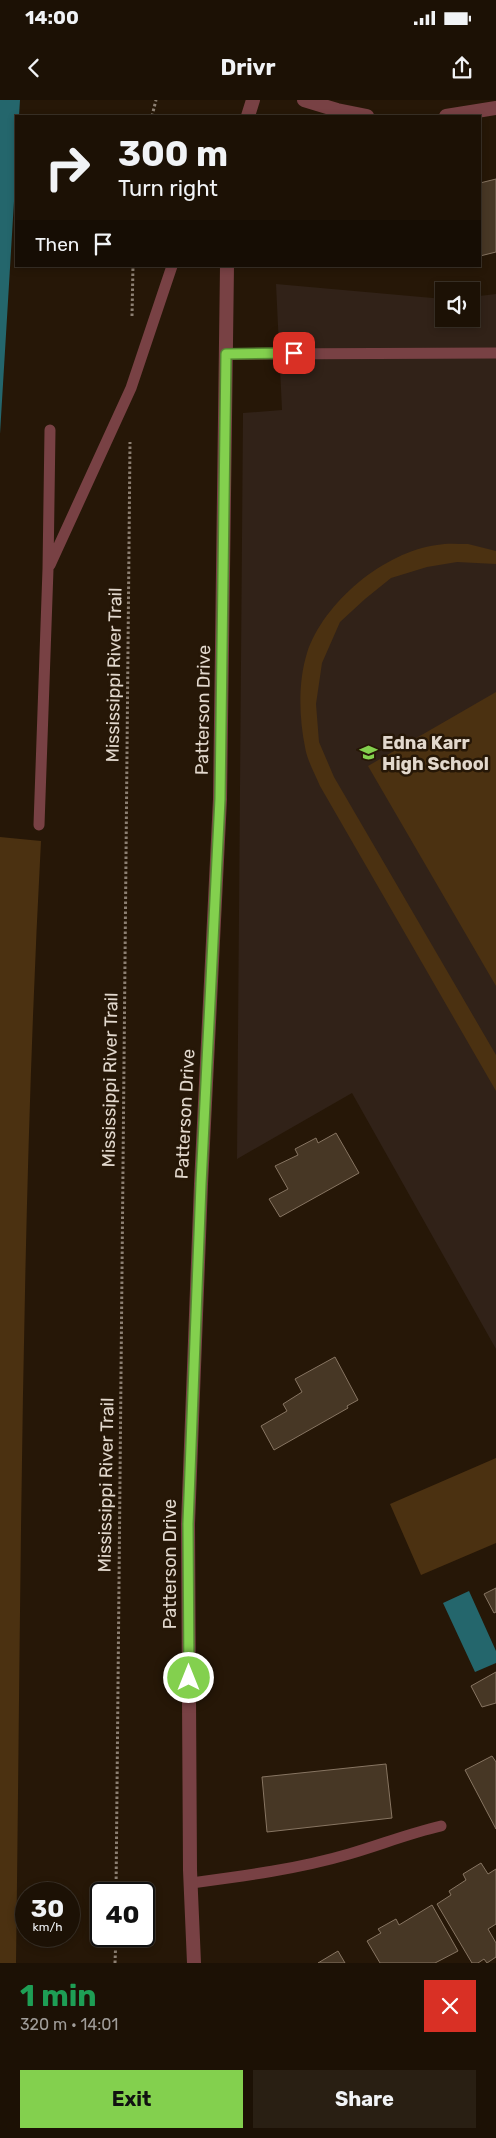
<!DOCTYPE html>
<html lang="en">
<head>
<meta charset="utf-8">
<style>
	:root { --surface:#1c1105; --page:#291f13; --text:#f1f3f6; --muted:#a09d9a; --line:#3a3127; --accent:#83d04e }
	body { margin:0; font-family:Rubik,sans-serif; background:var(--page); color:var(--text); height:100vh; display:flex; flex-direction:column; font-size:19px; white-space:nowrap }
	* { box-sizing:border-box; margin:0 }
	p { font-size:16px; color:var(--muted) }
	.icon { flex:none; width:28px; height:28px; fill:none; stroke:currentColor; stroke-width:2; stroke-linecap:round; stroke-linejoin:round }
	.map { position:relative; height:1863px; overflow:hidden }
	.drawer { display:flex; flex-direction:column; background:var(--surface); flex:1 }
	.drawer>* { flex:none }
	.guide { position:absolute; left:15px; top:15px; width:466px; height:152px; border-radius:0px; box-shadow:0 2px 8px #0003,0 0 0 1px var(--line); background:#1c1105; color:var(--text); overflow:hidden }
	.buttons { position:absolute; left:435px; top:182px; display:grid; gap:10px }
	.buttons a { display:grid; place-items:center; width:45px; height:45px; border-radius:0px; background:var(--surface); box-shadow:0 2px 8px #0003,0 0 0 1px var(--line); font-size:25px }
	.speed { position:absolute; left:15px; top:1782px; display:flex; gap:10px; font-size:25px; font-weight:700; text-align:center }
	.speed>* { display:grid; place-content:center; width:65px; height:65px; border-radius:50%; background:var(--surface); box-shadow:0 2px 8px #0003,0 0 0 1px var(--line); line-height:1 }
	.speed small { font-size:12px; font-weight:400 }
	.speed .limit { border:2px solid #111; border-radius:8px; background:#fff; color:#111 }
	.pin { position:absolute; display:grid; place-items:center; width:42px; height:42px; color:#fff; margin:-21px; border-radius:10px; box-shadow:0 2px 8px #0006 }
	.me { position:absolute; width:55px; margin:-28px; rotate:0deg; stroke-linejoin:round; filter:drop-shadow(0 0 4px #0008) }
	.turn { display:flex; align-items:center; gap:18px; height:105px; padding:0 20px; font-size:22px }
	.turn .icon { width:65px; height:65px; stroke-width:2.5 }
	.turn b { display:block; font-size:35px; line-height:42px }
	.then { display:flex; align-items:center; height:48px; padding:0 20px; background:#0003; gap:10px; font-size:19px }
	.round { display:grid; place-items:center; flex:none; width:52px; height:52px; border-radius:0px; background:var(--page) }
	.summary { display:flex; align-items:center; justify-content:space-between; height:85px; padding:0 20px }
	h1 { font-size:30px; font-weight:700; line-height:38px; color:#1e9e55 }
	.primary-button { display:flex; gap:10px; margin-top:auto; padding:10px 20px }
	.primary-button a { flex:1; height:58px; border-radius:0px; background:var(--accent); color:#111; font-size:20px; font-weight:700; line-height:58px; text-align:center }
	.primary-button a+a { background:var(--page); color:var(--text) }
	.status { display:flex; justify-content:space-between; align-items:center; height:35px; padding:0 25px; background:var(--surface); direction:ltr }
	.status svg { height:14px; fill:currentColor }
	header { display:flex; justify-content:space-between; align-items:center; height:65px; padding:0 20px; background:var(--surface); font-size:22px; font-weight:700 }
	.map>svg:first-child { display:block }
	.education { fill:#312218 }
	.green { fill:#4b3111 }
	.water { fill:#24666c }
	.building { fill:#473725; stroke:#877562 }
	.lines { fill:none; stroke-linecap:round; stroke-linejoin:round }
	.path { stroke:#8d8073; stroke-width:3; stroke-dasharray:2.5 2.5; stroke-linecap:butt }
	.service { stroke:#784144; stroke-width:11 }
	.minor { stroke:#784144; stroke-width:14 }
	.tertiary { stroke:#784144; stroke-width:14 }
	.route-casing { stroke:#558733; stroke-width:12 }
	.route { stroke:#83d04e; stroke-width:9 }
	.labels { text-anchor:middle; stroke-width:5; stroke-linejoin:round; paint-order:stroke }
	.street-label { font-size:18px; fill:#e2d8cd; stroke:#261707 }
	.poi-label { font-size:18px; font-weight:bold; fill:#e2d8cd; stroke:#261707; text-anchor:start }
</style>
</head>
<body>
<div class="status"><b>14:00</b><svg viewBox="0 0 49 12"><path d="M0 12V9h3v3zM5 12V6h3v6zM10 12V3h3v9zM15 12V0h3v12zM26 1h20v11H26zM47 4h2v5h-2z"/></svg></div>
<header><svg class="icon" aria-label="back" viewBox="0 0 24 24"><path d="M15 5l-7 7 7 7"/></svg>Drivr<svg class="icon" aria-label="share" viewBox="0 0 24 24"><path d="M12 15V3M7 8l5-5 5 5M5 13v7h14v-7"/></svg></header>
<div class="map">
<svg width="496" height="1863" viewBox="0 0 496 1863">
	<rect width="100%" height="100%" fill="#261707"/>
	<path class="education" d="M 276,184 L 444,199 L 444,219 L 471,219 L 471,197 L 496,194 L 496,1249 L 352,993 L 237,1059 L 243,313 L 282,310 Z"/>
	<path class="green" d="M 468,444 L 496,451 L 496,464 L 457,462 L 427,467 L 391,478 L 365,499 L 340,522 L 322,563 L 316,604 L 319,642 L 334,677 L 496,955 L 496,991 L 320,686 C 315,674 307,660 305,647 C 299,617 298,582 307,553 C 324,502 384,452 437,445 C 447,443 458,444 468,444 Z
		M 496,592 L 496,886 L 368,666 Z
		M 0,737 L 41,741 C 21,1114 21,1489 16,1863 L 0,1863 Z
		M 496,1358 L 496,1443 L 421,1475 L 390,1404 Z"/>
	<path class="water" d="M 0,0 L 20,0 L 19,16 L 16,16 L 16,68 L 0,334 Z
		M 469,1491 L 496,1551 L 496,1563 L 475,1572 L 443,1503 Z"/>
	<path class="building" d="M 496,79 L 496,152 L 480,156 L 480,83 Z
		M 336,1033 L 359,1073 L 280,1117 L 269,1099 L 288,1089 L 275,1066 L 298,1055 L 295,1049 L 316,1038 L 318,1043 Z
		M 335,1257 L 358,1300 L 347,1306 L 348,1308 L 274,1350 L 261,1326 L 287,1311 L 283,1304 L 302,1292 L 295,1279 Z
		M 496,1488 L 496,1512 L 494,1513 L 484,1494 Z
		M 496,1572 L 496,1603 L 482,1607 L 471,1586 Z
		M 492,1656 L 496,1662 L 496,1729 L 465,1670 Z
		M 386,1664 L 392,1718 L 267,1732 L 262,1677 Z
		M 481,1763 L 488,1774 L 496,1769 L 496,1824 L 488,1829 L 496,1843 L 496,1857 L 487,1863 L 484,1859 L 478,1863 L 472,1863 L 437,1804 L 451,1795 L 449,1791 L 466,1780 L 463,1774 Z
		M 432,1805 L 458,1851 L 435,1863 L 380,1863 L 367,1841 L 381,1833 L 378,1829 L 396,1819 L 399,1825 Z
		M 338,1851 L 345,1863 L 318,1863 Z"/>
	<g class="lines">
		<path class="path" d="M 152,16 L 156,0
			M 132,216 L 133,166
			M 116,1794 L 130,342
			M 115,1863 L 116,1836"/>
		<path class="service" d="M 226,254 L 496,253
			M 50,465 L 131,288 L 172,166
			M 39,725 L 48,469 L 50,330
			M 191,1783 C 244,1776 298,1769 349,1754 C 380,1745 410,1733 441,1726"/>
		<path class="minor" d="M 304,0 L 337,10 L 367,16
			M 446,16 L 496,8"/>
		<path class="tertiary" d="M 248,16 L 253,0
			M 194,1863 L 190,1770 L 188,1424 L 201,1084 L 220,699 L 227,166"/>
	</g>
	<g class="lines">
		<defs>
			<path id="route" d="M 189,1578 L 188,1424 L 201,1084 L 220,699 L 226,254 L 294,253"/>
		</defs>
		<use href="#route" class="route-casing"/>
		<use href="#route" class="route"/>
	</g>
	<defs>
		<symbol id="school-bare" viewBox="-9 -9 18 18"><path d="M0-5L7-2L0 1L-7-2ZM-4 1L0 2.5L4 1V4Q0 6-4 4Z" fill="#83d04e" stroke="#261707" stroke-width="2.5" paint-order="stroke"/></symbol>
	</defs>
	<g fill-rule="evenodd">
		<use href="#school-bare" x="356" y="640" width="25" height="25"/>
	</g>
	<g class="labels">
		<g class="street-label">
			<text transform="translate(114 575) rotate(-89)" y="6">Mississippi River Trail</text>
			<text transform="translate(203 610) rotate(-89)" y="6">Patterson Drive</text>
			<text transform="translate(110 980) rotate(-89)" y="6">Mississippi River Trail</text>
			<text transform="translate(185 1014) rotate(-87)" y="6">Patterson Drive</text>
			<text transform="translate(106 1385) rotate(-89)" y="6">Mississippi River Trail</text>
			<text transform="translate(170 1464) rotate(-90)" y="6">Patterson Drive</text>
		</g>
		<g class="poi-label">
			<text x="382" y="649">Edna Karr<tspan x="382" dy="21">High School</tspan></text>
		</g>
	</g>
</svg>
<div class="buttons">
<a><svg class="icon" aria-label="sound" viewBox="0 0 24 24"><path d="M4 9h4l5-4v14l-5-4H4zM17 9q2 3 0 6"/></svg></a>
</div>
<div class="speed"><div>30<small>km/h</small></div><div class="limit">40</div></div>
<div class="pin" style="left:294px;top:253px;background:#d93025"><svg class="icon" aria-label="arrive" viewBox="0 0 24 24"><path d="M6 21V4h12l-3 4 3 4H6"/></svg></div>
<svg class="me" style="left:189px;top:1578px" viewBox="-20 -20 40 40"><circle r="17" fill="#83d04e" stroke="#fff" stroke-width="3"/><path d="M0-11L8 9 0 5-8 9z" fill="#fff"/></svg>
<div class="guide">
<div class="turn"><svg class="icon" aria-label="right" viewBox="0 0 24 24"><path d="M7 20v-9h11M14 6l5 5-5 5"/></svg><div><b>300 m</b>Turn right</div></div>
<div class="then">Then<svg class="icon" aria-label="arrive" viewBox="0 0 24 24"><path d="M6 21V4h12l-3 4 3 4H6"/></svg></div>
</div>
</div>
<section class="drawer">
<div class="summary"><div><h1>1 min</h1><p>320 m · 14:01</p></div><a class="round" style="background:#d93025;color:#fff"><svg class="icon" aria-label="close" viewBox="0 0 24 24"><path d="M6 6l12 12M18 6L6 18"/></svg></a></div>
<div class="primary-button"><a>Exit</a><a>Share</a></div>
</section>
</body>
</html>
